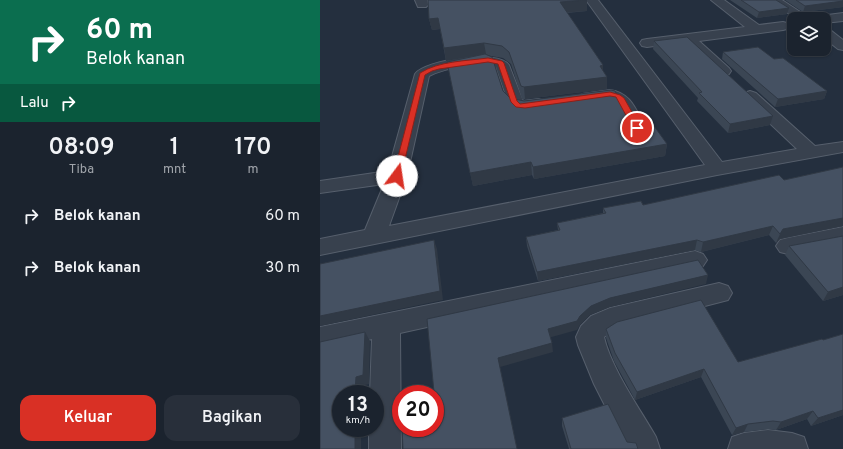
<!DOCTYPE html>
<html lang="id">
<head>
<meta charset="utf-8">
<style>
	:root { --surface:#1b232e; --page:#282f3a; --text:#f1f3f6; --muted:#a0a4aa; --line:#39404a; --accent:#d93025 }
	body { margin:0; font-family:Overpass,sans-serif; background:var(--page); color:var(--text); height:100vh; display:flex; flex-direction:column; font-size:15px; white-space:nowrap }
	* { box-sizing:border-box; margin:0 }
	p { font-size:13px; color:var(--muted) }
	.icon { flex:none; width:22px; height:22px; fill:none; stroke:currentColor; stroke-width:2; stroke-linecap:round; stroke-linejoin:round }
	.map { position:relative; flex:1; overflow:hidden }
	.details { display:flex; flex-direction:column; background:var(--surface); width:320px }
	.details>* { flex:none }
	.guide { background:#0b6e4f; color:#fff; overflow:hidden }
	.fabs { position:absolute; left:467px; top:12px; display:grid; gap:8px }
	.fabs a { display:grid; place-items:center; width:44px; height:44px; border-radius:8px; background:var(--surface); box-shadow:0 1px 3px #0004,0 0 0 1px var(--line); font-size:20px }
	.speed { position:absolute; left:12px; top:385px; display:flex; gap:8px; font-size:20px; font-weight:700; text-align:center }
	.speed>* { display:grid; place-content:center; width:52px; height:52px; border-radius:50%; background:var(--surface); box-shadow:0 1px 3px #0004,0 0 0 1px var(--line); line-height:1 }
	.speed small { font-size:10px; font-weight:400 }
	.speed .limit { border:6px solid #d22; background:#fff; color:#111 }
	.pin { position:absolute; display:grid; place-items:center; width:34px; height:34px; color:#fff; margin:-17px; border:2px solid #fff; border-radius:50%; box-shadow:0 1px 4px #0007 }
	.me { position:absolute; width:44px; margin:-22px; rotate:14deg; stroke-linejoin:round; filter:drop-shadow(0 0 3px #0008) }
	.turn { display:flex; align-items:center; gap:14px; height:84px; padding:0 20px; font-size:18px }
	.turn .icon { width:52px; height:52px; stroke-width:2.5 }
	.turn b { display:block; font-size:28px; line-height:34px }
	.then { display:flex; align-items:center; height:38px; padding:0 20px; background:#0003; gap:8px; font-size:15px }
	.eta { display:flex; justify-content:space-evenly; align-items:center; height:68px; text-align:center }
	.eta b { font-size:24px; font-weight:600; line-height:28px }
	.action { display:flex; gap:8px; margin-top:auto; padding:8px 20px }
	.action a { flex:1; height:46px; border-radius:12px; background:var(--accent); color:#fff; font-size:16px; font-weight:600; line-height:46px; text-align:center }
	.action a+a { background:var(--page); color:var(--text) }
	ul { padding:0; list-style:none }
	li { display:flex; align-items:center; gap:12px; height:52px; padding:0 20px }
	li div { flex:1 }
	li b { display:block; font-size:15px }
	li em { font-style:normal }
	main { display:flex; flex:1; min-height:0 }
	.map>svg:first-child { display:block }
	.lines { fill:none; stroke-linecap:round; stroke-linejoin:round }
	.minor-casing { stroke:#565f6c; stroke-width:2 }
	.minor { fill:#38414e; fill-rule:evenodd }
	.wall { fill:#3b4654 }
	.shaded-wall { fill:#303945 }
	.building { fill:#455162; stroke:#303945 }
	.route { fill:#d93025; stroke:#8d1f18 }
</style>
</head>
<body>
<main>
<section class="details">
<div class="guide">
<div class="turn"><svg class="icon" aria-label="right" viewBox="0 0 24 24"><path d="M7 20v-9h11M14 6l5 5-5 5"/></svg><div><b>60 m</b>Belok kanan</div></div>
<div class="then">Lalu<svg class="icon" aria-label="right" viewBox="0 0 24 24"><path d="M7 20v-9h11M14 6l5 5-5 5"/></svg></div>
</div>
<div class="eta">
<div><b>08:09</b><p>Tiba</p></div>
<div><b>1</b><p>mnt</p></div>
<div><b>170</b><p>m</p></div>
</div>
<ul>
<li><svg class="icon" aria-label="right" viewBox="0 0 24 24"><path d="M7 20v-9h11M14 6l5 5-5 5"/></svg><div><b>Belok kanan</b></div><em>60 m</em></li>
<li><svg class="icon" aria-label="right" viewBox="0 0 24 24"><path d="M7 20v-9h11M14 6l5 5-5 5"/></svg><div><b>Belok kanan</b></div><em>30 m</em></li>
</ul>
<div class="action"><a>Keluar</a><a>Bagikan</a></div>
</section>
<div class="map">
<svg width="523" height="449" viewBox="0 0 523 449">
	<rect width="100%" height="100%" fill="#242f3e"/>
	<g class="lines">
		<defs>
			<path id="minor" d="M 95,0 L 107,0 L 108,5 L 106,7 L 98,7 Z
				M 266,0 L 278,0 L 402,162 L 477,149 L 424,99 L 422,96 L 424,93 L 430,91 L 436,93 L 495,146 L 523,142 L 523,152 L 397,175 L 0,255 L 0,239 L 45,230 L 64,184 L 0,193 L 0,181 L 68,171 L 95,74 C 105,60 178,49 189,65 L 203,101 L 219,99 L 225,101 L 227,104 L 225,107 L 205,111 L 190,107 L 176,67 L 173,66 C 152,64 127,67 109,76 L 87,176 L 69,226 L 385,165 Z
				M 391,0 L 404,0 L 439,25 L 463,22 L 467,23 L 469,26 L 467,29 L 463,30 L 379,41 L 409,68 L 411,71 L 409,74 L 404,75 L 399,74 L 364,42 L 327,47 L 322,46 L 320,43 L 322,40 L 327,39 L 425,27 Z
				M 448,0 L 462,0 L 491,19 L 477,19 Z
				M 523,13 L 523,21 L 504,23 L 504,19 L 498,19 L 500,16 Z
				M 504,28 L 509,29 L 523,40 L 523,50 L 518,49 L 504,38 Z
				M 290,90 C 312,93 316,111 326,128 L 323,132 L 317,133 L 311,132 L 292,100 L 268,102 L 262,100 L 260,97 L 262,94 Z
				M 523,227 L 523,243 L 468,254 L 460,252 L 456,246 L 460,240 L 468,238 Z
				M 375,251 L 383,254 L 387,260 L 383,266 L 80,333 L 81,449 L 49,449 L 49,428 L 55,428 L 55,394 L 50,394 L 52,339 L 0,351 L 0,327 Z
				M 399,283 L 408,286 L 412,293 L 408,300 L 296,329 L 284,337 C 291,368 320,409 336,437 L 340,449 L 307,449 L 274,384 L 258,345 L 256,337 L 261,326 L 271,316 L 290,308 Z
				M 448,430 L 472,433 L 484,437 L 488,449 L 408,449 L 412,437 L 424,433 Z"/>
		</defs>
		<use href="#minor" class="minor-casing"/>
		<use href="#minor" class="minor"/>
	</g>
	<path class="wall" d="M 267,0 L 267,11 L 247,13 L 283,65 L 283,71 L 287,89 L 205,99 L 202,99 L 191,64 L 183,58 L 165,55 L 183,91 L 190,98 L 311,121 L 347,144 L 345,156 L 214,179 L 212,175 L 153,186 L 127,62 L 162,55 L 126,61 L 120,29 L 112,30 L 109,19 Z
		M 410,0 L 456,0 L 467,14 L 437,18 Z
		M 465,0 L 523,0 L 523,7 L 483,12 Z
		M 334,41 L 453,116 L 450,125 L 408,133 L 377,101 L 378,98 L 333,49 Z
		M 403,52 L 454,59 L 507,91 L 504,99 L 455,107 L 402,59 Z
		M 523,167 L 523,226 L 460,239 L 456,243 L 449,235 L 381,252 L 375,250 L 218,281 L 207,246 L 206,237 L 238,230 L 237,223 L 283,213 L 283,208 L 323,205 L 464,180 Z
		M 523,236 L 523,295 L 503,301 L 465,255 L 469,246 Z
		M 286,329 L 418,362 L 523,415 L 491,426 L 487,419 L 456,430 L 448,429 L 424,432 L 412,435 L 381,377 L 315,400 L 294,361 L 286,338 Z
		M 242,418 L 307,442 L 318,449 L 249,449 L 242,426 Z"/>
	<path class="shaded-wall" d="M 267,0 L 267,11 L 240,13 L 240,2 Z
		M 523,0 L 523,7 L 483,12 L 485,6 Z
		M 469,8 L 467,14 L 437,18 L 439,12 Z
		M 118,18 L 120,29 L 112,30 L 109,19 Z
		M 164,43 L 166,54 L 126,61 L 124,48 Z
		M 283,65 L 283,77 L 287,77 L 287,89 L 205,99 L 204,87 L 280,66 Z
		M 507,91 L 504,99 L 455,107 L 458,99 Z
		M 453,116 L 450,125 L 408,133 L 410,124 Z
		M 347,144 L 345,156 L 214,179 L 213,167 Z
		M 211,162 L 212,175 L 153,186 L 150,173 Z
		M 523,218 L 523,226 L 460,239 L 456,243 L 460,234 L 463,229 Z
		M 453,226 L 449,235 L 381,252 L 383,242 Z
		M 114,240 L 117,249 L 123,300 L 0,326 L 0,316 Z
		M 377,240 L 375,250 L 218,281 L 217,272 Z
		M 388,275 L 386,284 L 290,307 L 270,315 L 260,325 L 257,330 L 228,338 L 228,329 L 260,316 L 271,306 L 290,298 Z
		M 523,287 L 523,295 L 503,301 L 508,292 Z
		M 45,332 L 50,341 L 49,384 L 42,386 L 41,394 L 35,394 L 36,377 Z
		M 232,343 L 233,352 L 180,367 L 178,358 Z
		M 384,369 L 381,377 L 315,400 L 317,392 Z
		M 523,410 L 523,415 L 491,426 L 498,418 Z
		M 493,411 L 487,419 L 456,430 L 461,422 Z
		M 428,424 L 424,432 L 412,435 L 416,428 Z
		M 35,428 L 41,428 L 41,449 L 35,449 Z"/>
	<path class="building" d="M 108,0 L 266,0 L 240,2 L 283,65 L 280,66 L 287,77 L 204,87 L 201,86 L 189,52 L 182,46 L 164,43 L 124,48 L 118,18 L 109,19 Z
		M 421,0 L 456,0 L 469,8 L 439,12 Z
		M 476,0 L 523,0 L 523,1 L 485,6 Z
		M 367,37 L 453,116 L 410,124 L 379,93 L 382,92 L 334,41 Z
		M 438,47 L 454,59 L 463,58 L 507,91 L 458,99 L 403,52 Z
		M 165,54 L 172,57 L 183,91 L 190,98 L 204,101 L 291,90 L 295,91 L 311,121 L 318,122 L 329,119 L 347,144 L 213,167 L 211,162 L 150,173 L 127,62 Z
		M 523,167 L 523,218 L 463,229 L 460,234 L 453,226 L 383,242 L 377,240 L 217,272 L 206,237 L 240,230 L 237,223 L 286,213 L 283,208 L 321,201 L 323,205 L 459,175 L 464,180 Z
		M 523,236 L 523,287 L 508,292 L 469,246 Z
		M 114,240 L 120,291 L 0,316 L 0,264 Z
		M 378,260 L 388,275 L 290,298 L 271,306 L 260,316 L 257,321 L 228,329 L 232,343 L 178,358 L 197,449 L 83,449 L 82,428 L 115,428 L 115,394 L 107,394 L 114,392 L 107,319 Z
		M 381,300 L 418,362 L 502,339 L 503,340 L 523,334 L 523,410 L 498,418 L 493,411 L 461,422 L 453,421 L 428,424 L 416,428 L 384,369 L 317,392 L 295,353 L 286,329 L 297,322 Z
		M 45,332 L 43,375 L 36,377 L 35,394 L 21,394 L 21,428 L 35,428 L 35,449 L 0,449 L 0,342 Z
		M 288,404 L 307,442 L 316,443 L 318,449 L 251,449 L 242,418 Z"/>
	<path class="route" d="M 168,58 L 182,61 L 184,63 L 197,101 L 200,104 L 290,92 L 300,95 L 304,98 L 321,128 L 317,130 L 314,130 L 296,97 L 290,96 L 205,108 L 196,107 L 191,102 L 178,64 L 168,62 L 119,69 L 112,71 L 105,75 L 81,176 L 77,178 L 74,177 L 73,176 L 100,73 C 119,61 146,61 168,58 Z"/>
</svg>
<div class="fabs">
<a><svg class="icon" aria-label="layers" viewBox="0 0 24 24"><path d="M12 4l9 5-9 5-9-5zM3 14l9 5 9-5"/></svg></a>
</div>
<div class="speed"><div>13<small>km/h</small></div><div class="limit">20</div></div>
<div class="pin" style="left:317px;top:128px;background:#d93025"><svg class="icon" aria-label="arrive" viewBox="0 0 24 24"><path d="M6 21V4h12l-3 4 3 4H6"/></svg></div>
<svg class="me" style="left:77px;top:176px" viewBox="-20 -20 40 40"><circle r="19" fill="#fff"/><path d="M0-13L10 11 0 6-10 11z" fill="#d93025"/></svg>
</div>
</main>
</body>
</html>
